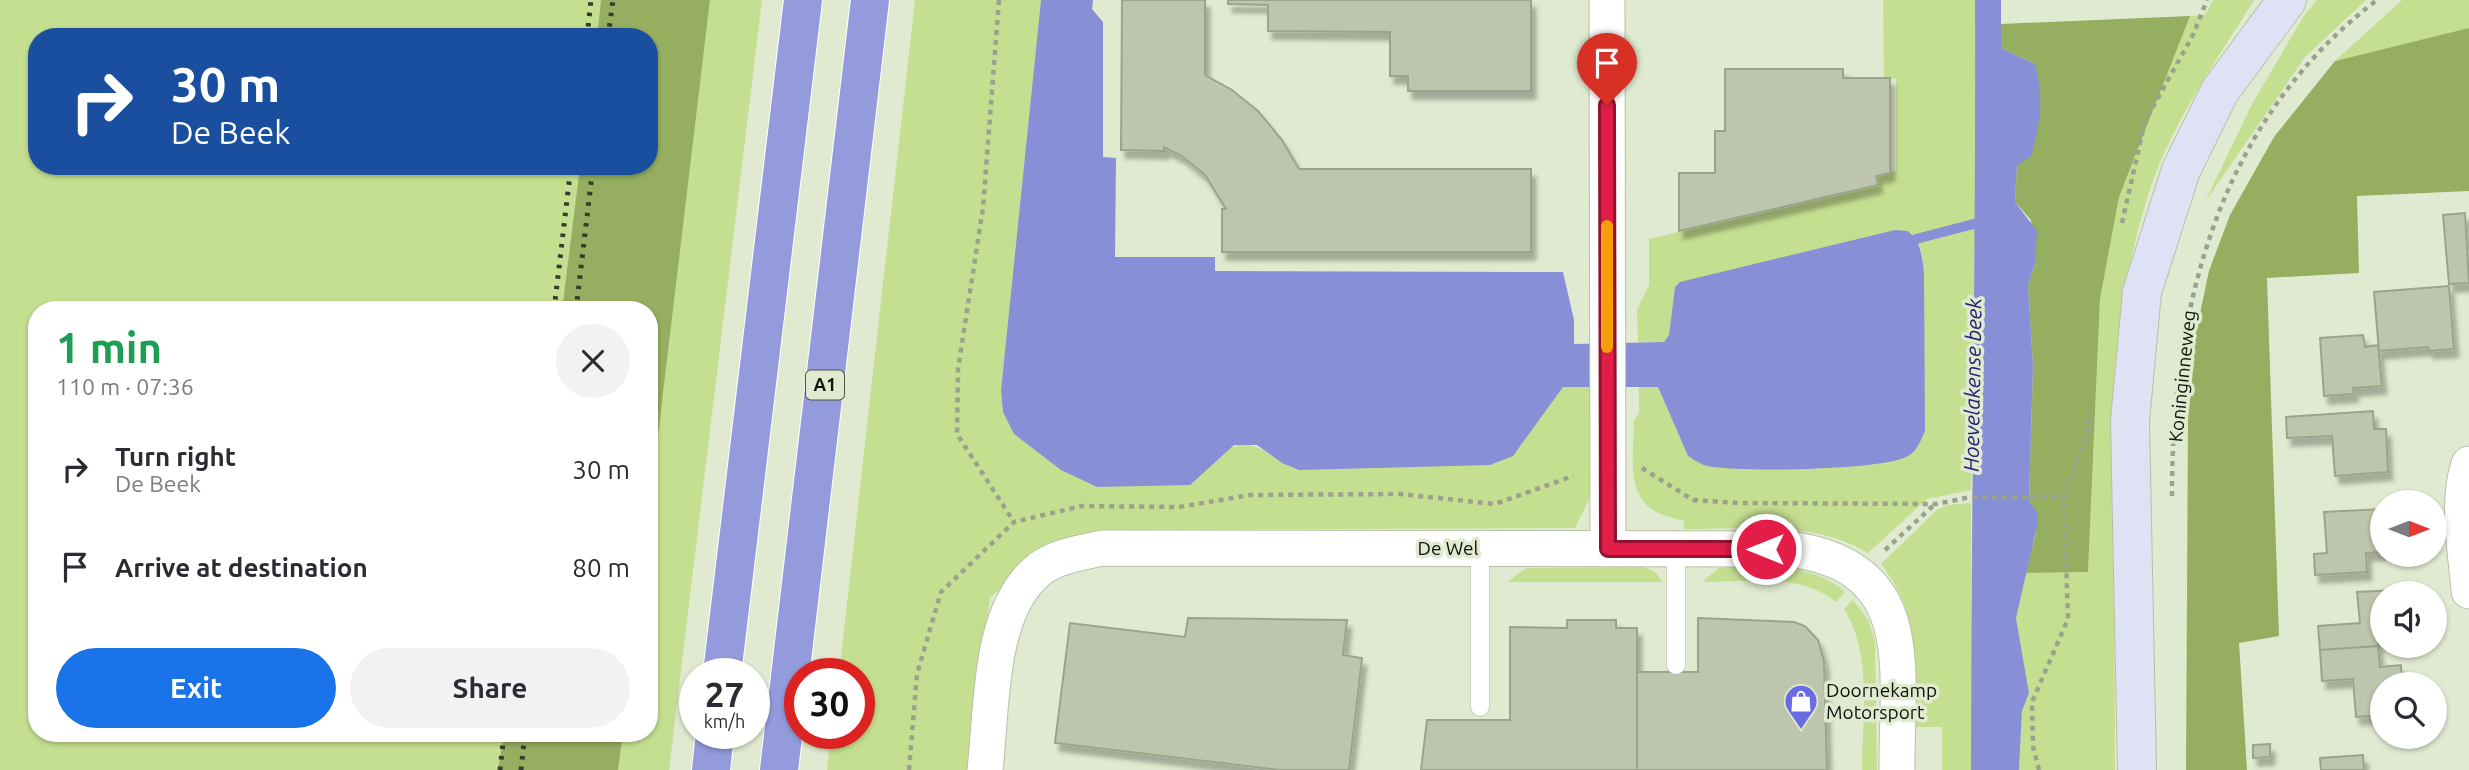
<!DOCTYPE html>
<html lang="en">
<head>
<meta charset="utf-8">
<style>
	:root { --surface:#fff; --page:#f2f2f3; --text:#2b2b33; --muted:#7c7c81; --accent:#1a73e8 }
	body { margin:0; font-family:Ubuntu,sans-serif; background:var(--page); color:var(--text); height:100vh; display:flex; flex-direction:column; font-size:26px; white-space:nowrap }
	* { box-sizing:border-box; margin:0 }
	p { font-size:23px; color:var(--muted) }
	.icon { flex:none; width:38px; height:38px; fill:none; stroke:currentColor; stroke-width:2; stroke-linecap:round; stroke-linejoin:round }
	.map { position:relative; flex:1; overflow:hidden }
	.side { position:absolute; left:28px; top:301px; width:630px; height:441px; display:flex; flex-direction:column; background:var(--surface); border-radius:28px; box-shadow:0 2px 5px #0004 }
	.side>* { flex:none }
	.banner { position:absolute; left:28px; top:28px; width:630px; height:147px; border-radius:28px; box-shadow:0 2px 5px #0004; background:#1a4fa0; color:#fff; overflow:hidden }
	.needle { width:46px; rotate:90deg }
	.buttons { position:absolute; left:2370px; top:490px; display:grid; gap:14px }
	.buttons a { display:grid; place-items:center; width:77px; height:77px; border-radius:50%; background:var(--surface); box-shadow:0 2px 5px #0004; font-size:35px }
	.speed { position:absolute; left:679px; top:658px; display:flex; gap:14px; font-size:35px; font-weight:700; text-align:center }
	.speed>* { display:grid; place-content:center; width:91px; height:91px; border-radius:50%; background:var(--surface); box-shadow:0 2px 5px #0004; line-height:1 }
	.speed small { font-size:18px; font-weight:400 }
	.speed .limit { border:10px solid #d22; background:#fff; color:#111 }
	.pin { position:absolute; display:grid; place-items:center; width:60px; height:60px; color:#fff; margin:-72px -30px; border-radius:50% 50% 50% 0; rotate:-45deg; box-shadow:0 0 7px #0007 }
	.pin .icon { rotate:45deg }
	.me { position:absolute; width:77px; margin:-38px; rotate:270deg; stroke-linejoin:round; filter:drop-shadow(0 0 5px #0008) }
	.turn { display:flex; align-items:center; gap:24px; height:147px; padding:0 28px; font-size:32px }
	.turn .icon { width:91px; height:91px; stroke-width:2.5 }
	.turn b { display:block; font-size:49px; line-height:60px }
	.round { display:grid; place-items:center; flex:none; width:74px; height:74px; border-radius:37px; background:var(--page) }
	.summary { display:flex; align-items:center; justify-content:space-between; height:119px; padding:0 28px }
	h1 { font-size:42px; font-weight:700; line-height:52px; color:#1e9e55 }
	.action { display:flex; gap:14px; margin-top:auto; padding:14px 28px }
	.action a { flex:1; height:80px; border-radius:42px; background:var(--accent); color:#fff; font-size:28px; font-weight:700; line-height:80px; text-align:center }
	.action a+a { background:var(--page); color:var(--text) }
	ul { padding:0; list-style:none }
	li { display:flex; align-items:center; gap:21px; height:98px; padding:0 28px }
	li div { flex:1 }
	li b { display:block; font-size:26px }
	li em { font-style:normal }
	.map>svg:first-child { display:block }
	.green { fill:#c5df91 }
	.forest { fill:#96ae60 }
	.water { fill:#878fd7 }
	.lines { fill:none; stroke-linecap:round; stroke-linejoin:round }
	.stream { stroke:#878fd7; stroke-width:10 }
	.building { fill:#bdc6ac; stroke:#9ba48b; stroke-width:2; filter:url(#shadow) }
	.lane-casing { stroke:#b7c0a7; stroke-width:19 }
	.street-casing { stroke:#b7c0a7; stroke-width:37 }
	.secondary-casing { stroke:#b7c0a7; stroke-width:40 }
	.highway-casing { stroke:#fff; stroke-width:40 }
	.path { stroke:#9aa18d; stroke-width:4.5; stroke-dasharray:5 5; stroke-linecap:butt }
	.lane { stroke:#fff; stroke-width:18 }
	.street { stroke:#fff; stroke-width:35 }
	.secondary { stroke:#dfe1f4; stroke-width:38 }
	.highway { stroke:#939bdc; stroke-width:38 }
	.rail { stroke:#373b2f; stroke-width:5; stroke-dasharray:3.5 7; stroke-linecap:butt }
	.route-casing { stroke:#92132f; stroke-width:18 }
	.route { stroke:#e11d48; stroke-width:12 }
	.slow { stroke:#f59e0b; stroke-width:12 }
	.labels { text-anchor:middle; stroke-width:7; stroke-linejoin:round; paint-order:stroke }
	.shield { fill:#e0ead0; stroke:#4e5445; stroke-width:2 }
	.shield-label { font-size:18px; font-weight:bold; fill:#10130a }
	.street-label { font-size:19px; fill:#10130a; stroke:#e0ead0 }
	.poi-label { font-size:19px; fill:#10130a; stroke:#e0ead0; text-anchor:start }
	.water-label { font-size:21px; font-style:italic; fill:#272075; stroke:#e0ead0 }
</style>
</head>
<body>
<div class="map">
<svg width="2469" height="770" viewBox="0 0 2469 770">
	<defs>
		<filter id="shadow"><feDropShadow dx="4.5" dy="8" stdDeviation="2" flood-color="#0004"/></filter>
	</defs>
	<rect width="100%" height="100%" fill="#e0ead0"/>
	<path class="green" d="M 0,0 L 601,0 L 597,37 L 37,37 L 37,166 L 580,166 L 562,310 L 37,310 L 37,733 L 504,733 L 498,770 L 0,770 Z
		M 710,0 L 762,0 L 669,770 L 618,770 L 623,733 L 649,733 L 649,511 Z
		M 915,0 L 1041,0 L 1001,390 L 1224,452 C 1246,435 1264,450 1282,463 L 1513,456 L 1562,387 L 1595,387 L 1596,485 L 1575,528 L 1100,530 L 1042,547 L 990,598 L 968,770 L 827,770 L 831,733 L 859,733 L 859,674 L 839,674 Z
		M 1883,0 L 1975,0 L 1976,240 L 1971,490 L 1927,499 L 1868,553 C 1812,520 1747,529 1684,529 L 1684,521 C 1675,518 1661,516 1653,510 C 1625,492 1634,450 1634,421 L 1639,413 L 1639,387 L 1658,387 L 1688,456 L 1712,467 L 1812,468 L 1924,272 L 1922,253 L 1916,239 L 1675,287 L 1669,335 L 1664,342 L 1638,342 L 1637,310 L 1649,285 L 1649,239 L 1878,185 L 1876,176 L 1896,171 L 1896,79 L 1884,78 Z
		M 2213,0 L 2254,0 C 2220,55 2181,110 2157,170 C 2113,285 2113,405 2114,526 C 2114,607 2115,689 2115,770 L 2019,770 L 2022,711 L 2029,693 L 2016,618 L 2024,573 L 2088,572 L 2100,299 L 2119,197 L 2190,16 L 2205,15 Z
		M 2317,0 L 2366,0 L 2305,57 L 2205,202 L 2251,106 L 2303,17 Z
		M 2402,0 L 2469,0 L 2469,28 L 2335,61 Z
		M 1971,503 L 1971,770 L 1942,770 L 1942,727 L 1916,727 C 1914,665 1922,616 1881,564 L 1937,510 L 1947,505 Z
		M 1643,567 L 1654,571 L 1663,582 L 1507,582 L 1526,568 Z
		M 1719,568 C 1760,564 1813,563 1845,592 L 1836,602 C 1799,572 1746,582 1702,582 Z
		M 1853,600 L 1868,620 L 1875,640 L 1877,770 L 1862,770 C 1862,718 1873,655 1844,609 Z"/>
	<path class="forest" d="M 601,0 L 710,0 L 649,511 L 649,310 L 562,310 L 580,166 L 649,166 L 649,37 L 597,37 Z
		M 2190,16 L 2119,197 L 2100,299 L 2088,572 L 2024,573 C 2031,548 2045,524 2029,501 L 2033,366 L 2028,285 L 2035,264 L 2031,220 L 2015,202 L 2017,164 L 2035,64 L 2001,48 L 2001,24 Z
		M 2469,28 L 2469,191 L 2357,196 L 2359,273 L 2267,278 L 2279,636 L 2239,643 L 2247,770 L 2186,770 L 2188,417 L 2196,332 L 2209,271 L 2230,215 L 2274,137 L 2335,61 Z
		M 504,733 L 623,733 L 618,770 L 498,770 Z"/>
	<path class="water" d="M 1041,0 L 1093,0 L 1092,9 L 1103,22 L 1103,157 L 1116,158 L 1115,257 L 1215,257 L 1215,271 L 1563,272 L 1574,320 L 1574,344 L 1664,342 L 1669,335 L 1675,287 L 1680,282 L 1895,230 L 1908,231 C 1921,243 1922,255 1924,272 L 1925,431 C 1920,442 1917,452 1906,457 C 1880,470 1745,472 1713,467 C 1703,466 1696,461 1688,456 L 1658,387 L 1563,387 L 1513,456 L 1490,465 L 1299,470 L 1282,463 L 1257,445 L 1234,445 L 1190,485 L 1097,487 L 1061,470 L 1014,434 L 1003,412 L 1001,390 Z
		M 1975,0 L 2001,0 L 2001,48 L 2035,64 C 2044,100 2041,120 2031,156 L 2017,165 L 2015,202 L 2037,231 L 2035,264 L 2028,285 L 2033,366 L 2029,501 L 2038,514 L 2038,522 L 2016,618 L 2029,693 L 2022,711 L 2019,770 L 1971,770 C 1971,513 1976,257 1975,0 Z"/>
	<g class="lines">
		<path class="stream" d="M 1907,249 L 1916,239 L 1989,220"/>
	</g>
	<path class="building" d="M 1122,0 L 1205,0 L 1205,75 L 1232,90 L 1258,111 L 1282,140 L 1299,169 L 1531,169 L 1531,252 L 1222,252 L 1222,209 L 1226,209 L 1205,175 L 1182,156 L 1164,147 L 1164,151 L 1121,150 Z
		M 1228,0 L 1531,0 L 1531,91 L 1408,91 L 1408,76 L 1390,76 L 1390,32 L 1268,31 L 1268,5 L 1228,4 Z
		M 1725,69 L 1843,69 L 1843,78 L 1890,78 L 1890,173 L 1876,176 L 1878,185 L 1679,231 L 1679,173 L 1715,173 L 1715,131 L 1725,131 Z
		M 2465,213 L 2469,283 L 2449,284 L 2443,215 Z
		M 2449,286 L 2454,349 L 2429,351 L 2428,347 L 2379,351 L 2374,292 Z
		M 2363,335 L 2365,347 L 2378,345 L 2382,386 L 2353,388 L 2354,394 L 2324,396 L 2320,338 Z
		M 2373,411 L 2374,429 L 2386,429 L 2388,472 L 2335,476 L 2332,436 L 2287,438 L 2286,417 Z
		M 2382,509 L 2382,552 L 2366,553 L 2367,572 L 2315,575 L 2314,554 L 2327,553 L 2324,512 Z
		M 2396,590 L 2396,593 L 2382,593 L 2382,633 L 2378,633 L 2378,646 L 2320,650 L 2318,626 L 2360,623 L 2357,592 Z
		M 1188,618 L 1347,620 L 1343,655 L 1362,658 L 1349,770 L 1280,770 L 1055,743 L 1070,623 L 1185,637 Z
		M 1698,618 L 1794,622 L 1805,626 L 1818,640 L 1824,661 L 1827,770 L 1637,770 L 1637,672 L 1698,672 Z
		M 1567,620 L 1616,620 L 1616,628 L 1637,628 L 1637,770 L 1421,770 L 1427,720 L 1510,720 L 1510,627 L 1567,628 Z
		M 2378,646 L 2380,667 L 2401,665 L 2402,684 L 2382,684 L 2382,715 L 2356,717 L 2353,679 L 2322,681 L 2320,650 Z
		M 2270,744 L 2270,757 L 2253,758 L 2253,745 Z
		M 2363,755 L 2364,770 L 2321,770 L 2320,758 Z"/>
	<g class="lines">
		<defs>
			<path id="lane" d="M 1676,549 L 1676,665
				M 1480,707 L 1480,548"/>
			<path id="street" d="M 1607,0 L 1608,549
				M 2469,464 C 2456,502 2466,551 2469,591
				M 985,770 C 992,711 988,619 1033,575 C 1050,557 1079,553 1102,548 L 1789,549 C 1921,566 1896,668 1897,770"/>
			<path id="secondary" d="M 2137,770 L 2130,421 L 2142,292 L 2181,170 L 2220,91 L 2287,0"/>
			<path id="highway" d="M 722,674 L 803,0
				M 711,770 L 715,733
				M 779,770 L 870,0"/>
		</defs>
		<use href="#lane" class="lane-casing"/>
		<use href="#street" class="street-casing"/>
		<use href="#secondary" class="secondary-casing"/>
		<use href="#highway" class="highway-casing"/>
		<path class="path" d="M 999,0 L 983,208 L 958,369 L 957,434 L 1014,522
			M 2122,223 L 2145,121 L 2193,35 L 2207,0
			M 1642,468 L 1693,500 L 1739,503 L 1936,504 L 1971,497 L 2064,497 L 2088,431 L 2090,411
			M 2172,496 C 2172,306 2219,120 2377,0
			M 1885,550 L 1935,504
			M 909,770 L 917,674 L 941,592 L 1014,522 L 1082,506 L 1179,507 L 1250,495 L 1400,494 L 1495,504 L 1573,476
			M 2039,770 L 2033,746 L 2032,702 L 2068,619 L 2064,497"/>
		<use href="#lane" class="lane"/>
		<use href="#street" class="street"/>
		<use href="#secondary" class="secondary"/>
		<use href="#highway" class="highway"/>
		<path class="rail" d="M 587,37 L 591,0
			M 608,37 L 613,0
			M 554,310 L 571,166
			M 576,310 L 593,166
			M 500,770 L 504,733
			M 521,770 L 525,733"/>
	</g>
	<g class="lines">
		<defs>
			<path id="route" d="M 1607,105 L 1608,549 L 1766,549"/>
		</defs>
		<use href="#route" class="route-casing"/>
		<use href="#route" class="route"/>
		<path class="slow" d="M 1607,226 L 1607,347"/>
	</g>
	<defs>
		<symbol id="shop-pin" viewBox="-11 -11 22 30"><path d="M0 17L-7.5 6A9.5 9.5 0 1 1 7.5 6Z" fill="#696be5" stroke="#e0ead0"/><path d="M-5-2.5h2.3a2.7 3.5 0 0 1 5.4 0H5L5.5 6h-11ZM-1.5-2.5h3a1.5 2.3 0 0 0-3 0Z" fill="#fff"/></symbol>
	</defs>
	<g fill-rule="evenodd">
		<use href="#shop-pin" x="1782" y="682" width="38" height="52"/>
	</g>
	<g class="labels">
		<rect class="shield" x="806" y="370.5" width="38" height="29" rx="5"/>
		<g class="shield-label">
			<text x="825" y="391">A1</text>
		</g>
		<g class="street-label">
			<text transform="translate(2182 376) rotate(-84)" y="7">Koninginneweg</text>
			<text x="1448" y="555">De Wel</text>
		</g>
		<g class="poi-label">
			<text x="1826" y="697">Doornekamp<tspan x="1826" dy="22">Motorsport</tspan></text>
		</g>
		<g class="water-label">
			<text transform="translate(1973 385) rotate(-89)" y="7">Hoevelakense beek</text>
		</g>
	</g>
</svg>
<div class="buttons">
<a><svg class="needle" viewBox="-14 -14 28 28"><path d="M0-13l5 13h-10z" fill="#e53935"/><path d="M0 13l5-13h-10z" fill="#7c7c81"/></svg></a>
<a><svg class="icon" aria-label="sound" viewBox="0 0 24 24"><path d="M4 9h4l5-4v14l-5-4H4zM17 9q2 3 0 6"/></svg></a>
<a><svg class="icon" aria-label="search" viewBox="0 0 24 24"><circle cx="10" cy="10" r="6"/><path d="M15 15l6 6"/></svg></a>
</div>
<div class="speed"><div>27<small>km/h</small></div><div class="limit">30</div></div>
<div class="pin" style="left:1607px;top:105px;background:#d93025"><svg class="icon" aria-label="arrive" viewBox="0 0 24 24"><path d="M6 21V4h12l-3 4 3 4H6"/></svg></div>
<svg class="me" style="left:1766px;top:549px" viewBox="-20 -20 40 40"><circle r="17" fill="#e11d48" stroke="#fff" stroke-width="3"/><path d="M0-11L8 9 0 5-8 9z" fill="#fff"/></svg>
<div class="banner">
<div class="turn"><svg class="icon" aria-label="right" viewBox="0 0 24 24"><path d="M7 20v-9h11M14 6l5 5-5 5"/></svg><div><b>30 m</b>De Beek</div></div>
</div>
<section class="side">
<div class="summary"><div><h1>1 min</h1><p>110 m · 07:36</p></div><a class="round"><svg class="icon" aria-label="close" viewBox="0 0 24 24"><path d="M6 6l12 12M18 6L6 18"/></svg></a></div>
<ul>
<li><svg class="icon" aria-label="right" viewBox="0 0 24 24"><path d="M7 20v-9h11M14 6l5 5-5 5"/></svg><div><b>Turn right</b><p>De Beek</p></div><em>30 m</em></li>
<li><svg class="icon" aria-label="arrive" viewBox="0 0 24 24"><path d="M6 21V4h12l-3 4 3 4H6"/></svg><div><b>Arrive at destination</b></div><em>80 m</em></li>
</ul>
<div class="action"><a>Exit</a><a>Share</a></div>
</section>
</div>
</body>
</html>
